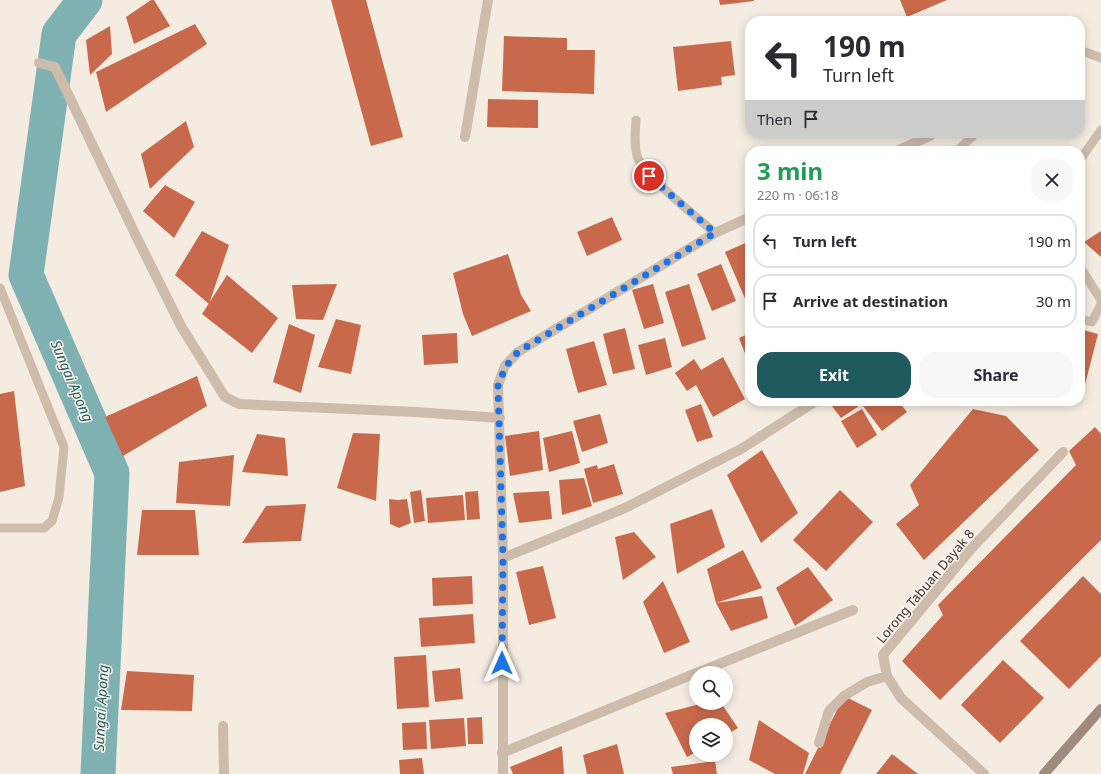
<!DOCTYPE html>
<html lang="en">
<head>
<meta charset="utf-8">
<style>
	:root { --surface:#fff; --page:#f7f7f7; --text:#2b2b33; --muted:#7c7c81; --line:#e1e1e2; --accent:#1f5a5e }
	body { margin:0; font-family:"Noto Sans",sans-serif; background:var(--page); color:var(--text); height:100vh; display:flex; flex-direction:column; font-size:15px; white-space:nowrap }
	* { box-sizing:border-box; margin:0 }
	p { font-size:13px; color:var(--muted) }
	.icon { flex:none; width:22px; height:22px; fill:none; stroke:currentColor; stroke-width:2; stroke-linecap:round; stroke-linejoin:round }
	.map { position:relative; flex:1; overflow:hidden }
	.sheet { position:absolute; left:745px; top:146px; width:340px; height:260px; display:flex; flex-direction:column; background:var(--surface); border-radius:16px; box-shadow:0 2px 10px #0003 }
	.sheet>* { flex:none }
	.top-card { position:absolute; left:745px; top:16px; width:340px; height:122px; border-radius:16px; box-shadow:0 2px 10px #0003; background:#fff; color:var(--text); overflow:hidden }
	.controls { position:absolute; left:689px; top:666px; display:grid; gap:8px }
	.controls a { display:grid; place-items:center; width:44px; height:44px; border-radius:50%; background:var(--surface); box-shadow:0 2px 10px #0003; font-size:20px }
	.pin { position:absolute; display:grid; place-items:center; width:34px; height:34px; color:#fff; margin:-17px; border:2px solid #fff; border-radius:50%; box-shadow:0 1px 4px #0007 }
	.me { position:absolute; width:44px; margin:-22px; rotate:0deg; stroke-linejoin:round; filter:drop-shadow(0 0 3px #0008) }
	.turn { display:flex; align-items:center; gap:14px; height:84px; padding:0 12px; font-size:18px }
	.turn .icon { width:52px; height:52px; stroke-width:2.5 }
	.turn b { display:block; font-size:28px; line-height:34px }
	.then { display:flex; align-items:center; height:38px; padding:0 12px; background:#0003; gap:8px; font-size:15px }
	.round { display:grid; place-items:center; flex:none; width:42px; height:42px; border-radius:16px; background:var(--page) }
	.overview { display:flex; align-items:center; justify-content:space-between; height:68px; padding:0 12px }
	h1 { font-size:24px; font-weight:700; line-height:30px; color:#1e9e55 }
	.primary-button { display:flex; gap:8px; margin-top:auto; padding:8px 12px }
	.primary-button a { flex:1; height:46px; border-radius:16px; background:var(--accent); color:#fff; font-size:16px; font-weight:700; line-height:46px; text-align:center }
	.primary-button a+a { background:var(--page); color:var(--text) }
	ul { padding:0; list-style:none }
	li { display:flex; align-items:center; gap:12px; height:54px; margin:0 8px 6px; padding:0 4px; border:2px solid var(--line); border-radius:16px }
	li div { flex:1 }
	li b { display:block; font-size:15px }
	li em { font-style:normal }
	.map>svg:first-child { display:block }
	.lines { fill:none; stroke-linecap:round; stroke-linejoin:round }
	.river { stroke:#7fb0b2; stroke-width:35 }
	.building { fill:#c8694b }
	.lane { stroke:#cdbbac; stroke-width:9 }
	.street { stroke:#cdbbac; stroke-width:10 }
	.secondary { stroke:#a18a7d; stroke-width:10 }
	.route { stroke:#1a73e8; stroke-width:7; stroke-dasharray:0 12.6 }
	.labels { text-anchor:middle; stroke-width:3; stroke-linejoin:round; paint-order:stroke }
	.street-label { font-size:13px; fill:#3b302b; stroke:#fbf5ee }
	.water-label { font-size:14px; font-style:italic; fill:#1f5a5e; stroke:#fbf5ee }
</style>
</head>
<body>
<div class="map">
<svg width="1101" height="774" viewBox="0 0 1101 774">
	<rect width="100%" height="100%" fill="#f4ebe1"/>
	<g class="lines">
		<path class="river" d="M 85,0 L 59,34 L 26,275 L 112,473 L 98,774"/>
	</g>
	<path class="building" d="M 151,0 L 154,0 L 170,26 L 134,44 L 126,17 Z
		M 331,0 L 366,0 L 403,137 L 371,146 Z
		M 719,0 L 754,0 L 754,1 L 720,5 Z
		M 900,0 L 947,0 L 907,17 Z
		M 195,24 L 207,44 L 106,112 L 96,72 Z
		M 110,26 L 112,54 L 90,75 L 86,40 Z
		M 504,36 L 567,38 L 567,50 L 595,50 L 594,94 L 502,91 Z
		M 731,41 L 735,75 L 721,77 L 722,85 L 678,91 L 673,47 Z
		M 488,99 L 538,100 L 538,128 L 487,127 Z
		M 186,121 L 194,147 L 150,189 L 141,154 Z
		M 165,185 L 195,202 L 174,238 L 143,211 Z
		M 612,217 L 622,240 L 587,256 L 577,232 Z
		M 202,231 L 229,245 L 209,304 L 175,275 Z
		M 1101,231 L 1101,257 L 1084,242 Z
		M 750,241 L 750,310 L 725,252 Z
		M 508,254 L 521,295 L 531,311 L 472,336 L 463,314 L 453,273 Z
		M 721,264 L 736,301 L 712,311 L 697,274 Z
		M 227,275 L 278,318 L 252,353 L 202,314 Z
		M 337,284 L 323,320 L 296,319 L 292,285 Z
		M 653,284 L 664,323 L 644,329 L 632,290 Z
		M 689,284 L 706,339 L 682,347 L 665,292 Z
		M 336,319 L 361,325 L 351,374 L 318,367 Z
		M 289,324 L 315,335 L 301,393 L 273,382 Z
		M 625,328 L 635,369 L 613,374 L 603,334 Z
		M 1080,329 L 1098,334 L 1081,400 L 1080,400 Z
		M 457,333 L 458,363 L 424,365 L 422,335 Z
		M 750,333 L 750,354 L 746,356 L 739,338 Z
		M 665,338 L 672,367 L 646,375 L 638,345 Z
		M 594,341 L 607,385 L 578,393 L 566,349 Z
		M 723,357 L 745,399 L 713,417 L 696,385 L 687,391 L 675,373 L 694,359 L 701,370 Z
		M 197,376 L 207,406 L 123,456 L 105,417 Z
		M 14,391 L 25,486 L 0,492 L 0,394 Z
		M 828,401 L 855,401 L 859,406 L 841,418 Z
		M 870,401 L 888,401 L 889,402 L 891,401 L 898,401 L 907,412 L 882,431 L 863,406 Z
		M 701,404 L 713,437 L 697,442 L 685,410 Z
		M 862,409 L 877,435 L 857,448 L 841,421 Z
		M 973,409 L 1006,416 L 1039,450 L 924,560 L 896,524 L 919,505 L 910,485 Z
		M 600,414 L 608,443 L 582,452 L 573,421 Z
		M 1095,427 L 1101,434 L 1101,540 L 940,700 L 902,661 L 943,615 L 938,605 L 1076,465 L 1069,451 Z
		M 539,431 L 543,470 L 510,476 L 505,436 Z
		M 572,431 L 580,463 L 549,472 L 543,438 Z
		M 353,433 L 380,434 L 376,501 L 337,488 Z
		M 257,434 L 285,438 L 288,476 L 242,472 Z
		M 762,450 L 798,513 L 761,543 L 727,475 Z
		M 234,455 L 230,506 L 176,503 L 179,462 Z
		M 614,464 L 623,494 L 593,503 L 584,469 L 597,465 L 598,469 Z
		M 584,478 L 592,506 L 562,515 L 559,480 Z
		M 421,490 L 425,521 L 414,523 L 410,492 Z
		M 840,490 L 873,522 L 826,571 L 793,540 Z
		M 478,491 L 480,519 L 467,520 L 465,492 Z
		M 549,491 L 552,519 L 519,523 L 513,493 Z
		M 463,495 L 465,520 L 428,523 L 426,498 Z
		M 389,499 L 398,500 L 407,499 L 411,523 L 399,528 L 390,524 Z
		M 306,504 L 301,541 L 242,543 L 266,506 Z
		M 712,509 L 725,547 L 677,574 L 670,524 Z
		M 142,510 L 195,510 L 199,555 L 137,555 Z
		M 634,532 L 656,557 L 623,580 L 615,537 Z
		M 743,550 L 762,588 L 716,603 L 762,596 L 768,618 L 731,631 L 716,603 L 707,569 Z
		M 543,566 L 556,618 L 529,625 L 516,572 Z
		M 808,567 L 833,600 L 795,626 L 776,588 Z
		M 472,576 L 473,604 L 433,606 L 432,578 Z
		M 1083,576 L 1101,594 L 1101,656 L 1069,689 L 1020,641 Z
		M 663,581 L 690,642 L 664,653 L 643,602 Z
		M 473,614 L 475,643 L 421,647 L 419,618 Z
		M 426,655 L 429,707 L 397,709 L 394,657 Z
		M 1003,660 L 1044,698 L 1000,743 L 961,705 Z
		M 460,668 L 463,699 L 435,702 L 432,671 Z
		M 127,671 L 194,675 L 192,711 L 121,710 Z
		M 844,696 L 872,710 L 840,774 L 805,774 Z
		M 704,703 L 721,703 L 738,728 L 726,735 L 726,725 L 696,725 L 696,752 L 687,757 L 665,713 Z
		M 482,717 L 483,744 L 468,744 L 467,718 Z
		M 464,718 L 466,746 L 431,749 L 429,720 Z
		M 759,720 L 809,753 L 803,774 L 775,774 L 749,760 Z
		M 426,722 L 427,749 L 403,750 L 402,723 Z
		M 617,744 L 624,774 L 587,774 L 583,755 Z
		M 562,746 L 564,774 L 513,774 L 510,767 Z
		M 892,754 L 918,774 L 876,774 Z
		M 422,758 L 424,774 L 400,774 L 399,760 Z
		M 715,761 L 717,774 L 673,774 L 671,767 Z"/>
	<g class="lines">
		<path class="lane" d="M 1080,50 L 1101,58
			M 636,120 C 635,132 634,144 637,156 C 642,174 699,219 715,233
			M 957,151 L 976,133
			M 1080,160 L 1101,130
			M 1080,267 L 1101,300
			M 0,288 L 64,447 L 59,497 L 52,521 L 44,528 L 0,528
			M 1080,319 L 1092,322 L 1101,304"/>
		<path class="street" d="M 39,63 L 55,67 L 138,240 L 181,326 L 225,397 L 239,404 L 416,412 L 500,418
			M 465,137 L 488,0
			M 896,151 L 930,136
			M 503,558 L 625,508 L 741,449 L 816,401
			M 697,673 L 853,610
			M 223,726 L 224,774
			M 819,743 L 829,711 L 844,696 L 867,682 L 887,676
			M 502,753 L 696,673
			M 503,774 L 503,558 L 498,385 L 505,366 L 518,352 L 536,341 L 715,233 L 750,217
			M 984,774 L 901,698 L 887,676 L 883,655 L 971,549 L 1063,452"/>
		<path class="secondary" d="M 1044,774 L 1101,709"/>
	</g>
	<g class="lines">
		<path class="route" d="M 502,663 L 503,558 L 498,385 L 506,366 L 518,352 L 715,233 L 649,176"/>
	</g>
	<g class="labels">
		<g class="street-label">
			<text transform="translate(925 586) rotate(-50)" y="5">Lorong Tabuan Dayak 8</text>
		</g>
		<g class="water-label">
			<text transform="translate(72 381) rotate(67)" y="5">Sungai Apong</text>
			<text transform="translate(101 708) rotate(-87)" y="5">Sungai Apong</text>
		</g>
	</g>
</svg>
<div class="controls">
<a><svg class="icon" aria-label="search" viewBox="0 0 24 24"><circle cx="10" cy="10" r="6"/><path d="M15 15l6 6"/></svg></a>
<a><svg class="icon" aria-label="layers" viewBox="0 0 24 24"><path d="M12 4l9 5-9 5-9-5zM3 14l9 5 9-5"/></svg></a>
</div>
<div class="pin" style="left:649px;top:176px;background:#d93025"><svg class="icon" aria-label="arrive" viewBox="0 0 24 24"><path d="M6 21V4h12l-3 4 3 4H6"/></svg></div>
<svg class="me" style="left:502px;top:663px" viewBox="-20 -20 40 40"><path d="M0-17L14 15 0 8-14 15z" fill="#1a73e8" stroke="#fff" stroke-width="4"/></svg>
<div class="top-card">
<div class="turn"><svg class="icon" aria-label="left" viewBox="0 0 24 24"><path d="M17 20v-9H6M10 6l-5 5 5 5"/></svg><div><b>190 m</b>Turn left</div></div>
<div class="then">Then<svg class="icon" aria-label="arrive" viewBox="0 0 24 24"><path d="M6 21V4h12l-3 4 3 4H6"/></svg></div>
</div>
<section class="sheet">
<div class="overview"><div><h1>3 min</h1><p>220 m · 06:18</p></div><a class="round"><svg class="icon" aria-label="close" viewBox="0 0 24 24"><path d="M6 6l12 12M18 6L6 18"/></svg></a></div>
<ul>
<li><svg class="icon" aria-label="left" viewBox="0 0 24 24"><path d="M17 20v-9H6M10 6l-5 5 5 5"/></svg><div><b>Turn left</b></div><em>190 m</em></li>
<li><svg class="icon" aria-label="arrive" viewBox="0 0 24 24"><path d="M6 21V4h12l-3 4 3 4H6"/></svg><div><b>Arrive at destination</b></div><em>30 m</em></li>
</ul>
<div class="primary-button"><a>Exit</a><a>Share</a></div>
</section>
</div>
</body>
</html>
